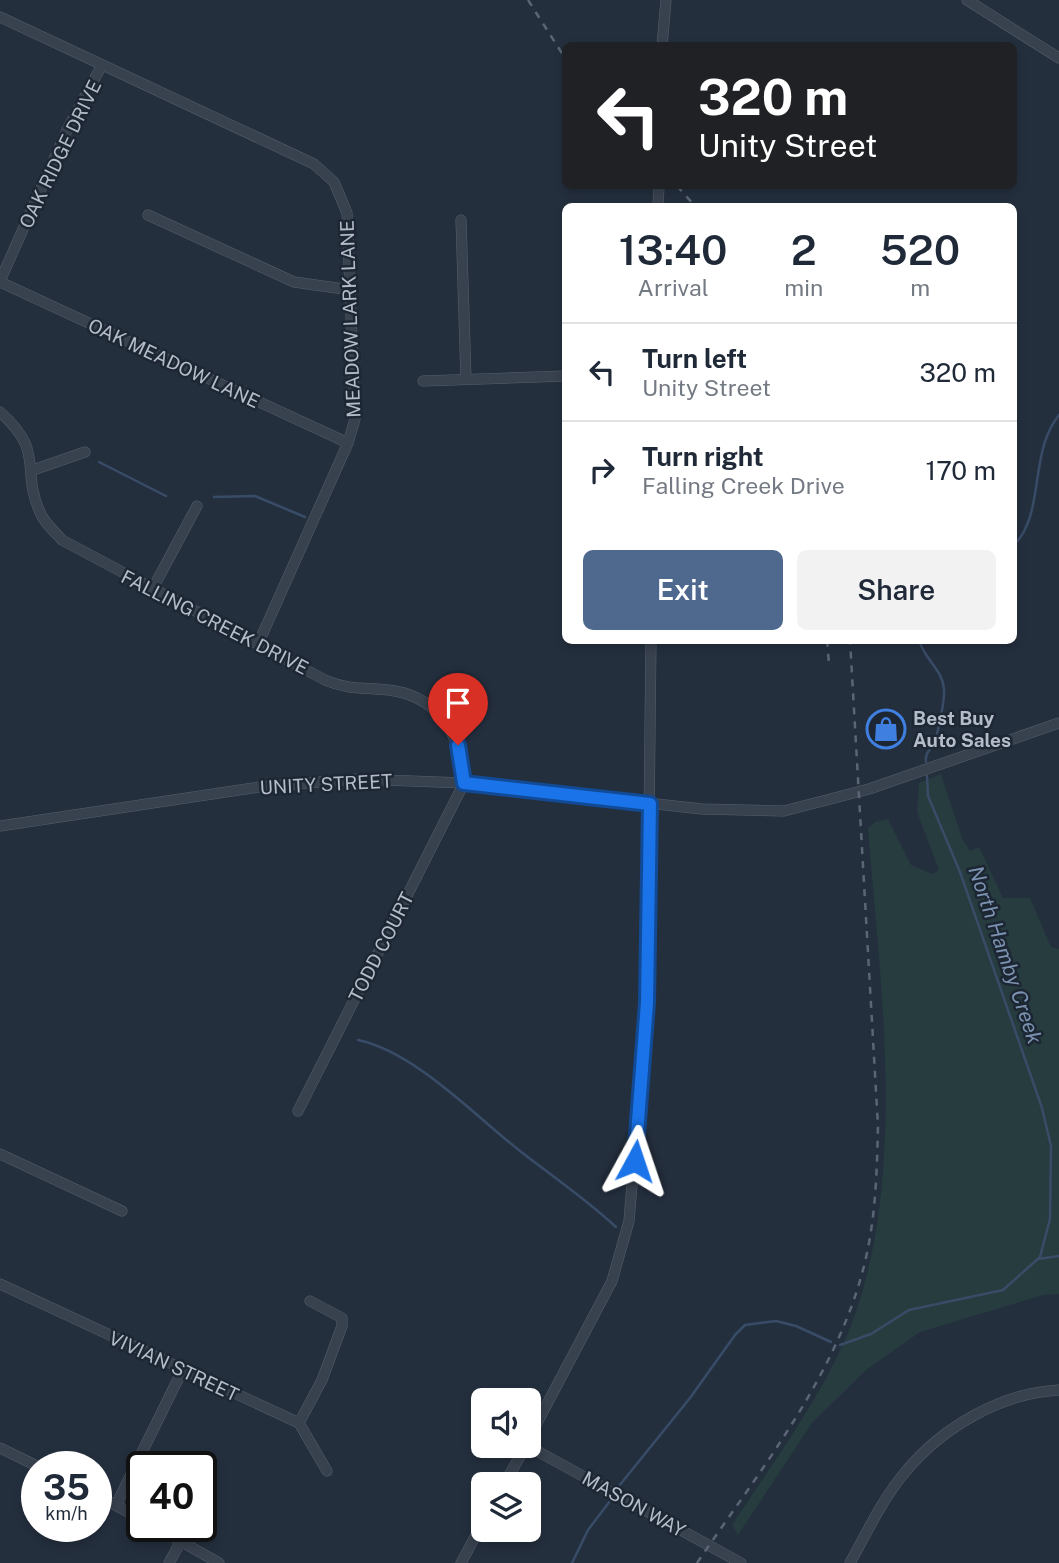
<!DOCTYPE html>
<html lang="en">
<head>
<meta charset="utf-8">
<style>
	:root { --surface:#fff; --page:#f2f2f3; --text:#1f2937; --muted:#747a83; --line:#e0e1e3; --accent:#4f688e }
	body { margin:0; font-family:"Public Sans",sans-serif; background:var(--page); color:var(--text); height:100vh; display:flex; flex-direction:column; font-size:26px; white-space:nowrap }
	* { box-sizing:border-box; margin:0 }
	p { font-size:23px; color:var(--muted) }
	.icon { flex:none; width:38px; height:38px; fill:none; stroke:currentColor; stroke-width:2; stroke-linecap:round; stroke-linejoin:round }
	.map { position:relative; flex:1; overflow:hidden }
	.drawer { position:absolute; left:562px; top:203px; width:455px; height:441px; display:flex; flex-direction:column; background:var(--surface); border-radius:10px; box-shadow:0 4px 10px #0003 }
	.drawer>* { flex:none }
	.hud { position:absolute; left:562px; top:42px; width:455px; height:147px; border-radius:10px; box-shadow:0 4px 10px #0003; background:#202124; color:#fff; overflow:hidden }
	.controls { position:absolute; left:471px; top:1388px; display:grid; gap:14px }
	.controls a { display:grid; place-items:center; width:70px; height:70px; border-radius:10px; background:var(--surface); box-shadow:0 4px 10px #0003; font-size:35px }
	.speed { position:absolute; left:21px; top:1451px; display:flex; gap:14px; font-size:35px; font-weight:700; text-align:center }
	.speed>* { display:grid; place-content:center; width:91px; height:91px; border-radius:50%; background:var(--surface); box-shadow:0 4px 10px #0003; line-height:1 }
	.speed small { font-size:18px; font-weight:400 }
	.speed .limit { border:4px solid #111; border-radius:10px; background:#fff; color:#111 }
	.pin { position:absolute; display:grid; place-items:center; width:60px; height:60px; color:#fff; margin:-72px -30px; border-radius:50% 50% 50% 0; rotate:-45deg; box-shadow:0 0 7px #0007 }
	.pin .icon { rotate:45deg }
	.me { position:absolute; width:77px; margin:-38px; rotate:5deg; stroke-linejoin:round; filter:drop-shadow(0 0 5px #0008) }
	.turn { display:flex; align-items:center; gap:24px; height:147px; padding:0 21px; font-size:32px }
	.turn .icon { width:91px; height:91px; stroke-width:2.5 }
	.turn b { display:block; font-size:49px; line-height:60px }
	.eta { display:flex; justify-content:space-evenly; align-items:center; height:119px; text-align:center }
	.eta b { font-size:42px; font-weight:600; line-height:49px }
	.button { display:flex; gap:14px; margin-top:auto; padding:14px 21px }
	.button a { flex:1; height:80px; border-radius:10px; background:var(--accent); color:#fff; font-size:28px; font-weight:600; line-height:80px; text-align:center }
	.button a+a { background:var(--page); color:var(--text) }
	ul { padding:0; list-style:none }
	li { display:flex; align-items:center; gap:21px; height:98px; padding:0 21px; border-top:2px solid var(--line) }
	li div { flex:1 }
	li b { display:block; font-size:26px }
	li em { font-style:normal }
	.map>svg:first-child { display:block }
	.green { fill:#263c3f }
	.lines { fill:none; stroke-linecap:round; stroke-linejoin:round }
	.stream { stroke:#394c67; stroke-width:2.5 }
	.minor-casing { stroke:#565f6c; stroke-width:11 }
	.minor { stroke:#38414e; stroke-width:10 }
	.rail { stroke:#5a6575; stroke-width:2.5; stroke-dasharray:7 7; stroke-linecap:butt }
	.route-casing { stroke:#114b97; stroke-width:18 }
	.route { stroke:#1a73e8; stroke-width:12 }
	.labels { text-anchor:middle; stroke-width:5; stroke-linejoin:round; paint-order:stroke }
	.street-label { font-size:19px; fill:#b4bcc9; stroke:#1d2633 }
	.poi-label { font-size:19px; font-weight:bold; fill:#b4bcc9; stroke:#1d2633; text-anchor:start }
	.water-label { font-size:21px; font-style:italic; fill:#7c92b1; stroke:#1d2633 }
</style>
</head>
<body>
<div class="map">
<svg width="1059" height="1563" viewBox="0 0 1059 1563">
	<rect width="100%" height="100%" fill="#242f3e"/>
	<path class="green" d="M 941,774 L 962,838 L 970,851 L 979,847 L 1003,898 L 1030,898 L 1051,947 L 1059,949 L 1059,1294 L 1043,1295 L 920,1332 L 866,1370 L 812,1423 L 738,1535 L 732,1525 C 774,1461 833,1382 857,1309 C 906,1161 880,982 868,828 L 875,822 L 888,819 L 911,865 L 932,874 L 939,870 L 917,812 L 919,783 Z"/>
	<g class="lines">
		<path class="stream" d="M 99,462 L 166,496
			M 214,497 L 255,496 L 305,517
			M 1013,546 C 1046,514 1028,453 1059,415
			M 919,640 C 924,659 943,670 944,689 C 945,699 938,734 934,743 C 930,751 925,752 926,762
			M 358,1040 C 415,1052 474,1115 520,1151 C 552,1176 586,1199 616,1227
			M 1038,1259 L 1059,1256
			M 840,1345 L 871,1334 L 909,1310 L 1003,1290 L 1040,1257 L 1050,1219 L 1051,1146 L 1042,1108 L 960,872 L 928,796 L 927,776
			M 619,1486 L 690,1398 L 735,1335 L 745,1325 L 776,1321 L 796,1326 L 831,1342
			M 572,1563 L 588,1530 L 610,1501"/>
		<defs>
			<path id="minor" d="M 967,0 L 1059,58
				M 0,17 L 314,164 L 334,182 L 347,213 L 355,419 L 348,443 L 258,644
				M 662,46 L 666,0
				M 658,206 L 659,186
				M 148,215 L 294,282 L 351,290
				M 461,220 L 466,379
				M 0,281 L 68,128 L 102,65
				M 0,282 L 348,443
				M 423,381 L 565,376
				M 0,412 C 45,452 21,467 39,510 C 43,522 54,531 62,540 L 325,680 C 353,692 368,686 395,691 C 441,699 462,739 464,783 L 298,1111
				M 33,470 L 85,452
				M 153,588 L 197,506
				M 0,826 L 259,787 L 357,779 L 464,783 L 702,809 L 784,811 L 869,789 L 1059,723
				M 0,1154 L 122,1211
				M 0,1284 L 299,1423 L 327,1471
				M 299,1423 L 322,1380 L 342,1326 L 342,1318 L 310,1301
				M 528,1440 L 612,1281 L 629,1221 L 647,1003 L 651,640
				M 528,1446 L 741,1563
				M 0,1448 L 37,1466
				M 504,1484 L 526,1446
				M 96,1495 L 142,1519
				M 116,1505 L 182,1371
				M 154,1526 L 219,1563
				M 169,1563 L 181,1541
				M 461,1563 L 483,1522
				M 850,1563 C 867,1532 883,1498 906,1471 C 943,1427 1001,1393 1059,1390"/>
		</defs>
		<use href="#minor" class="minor-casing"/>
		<use href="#minor" class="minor"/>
		<path class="rail" d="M 528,0 L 565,58
			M 677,186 L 695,206
			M 827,640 L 829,664
			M 697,1563 C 763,1466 845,1365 868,1248 C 876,1208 877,1167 878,1126 L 850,640"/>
	</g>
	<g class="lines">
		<defs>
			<path id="route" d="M 458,745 L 464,783 L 650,804 L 647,1003 L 635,1161"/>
		</defs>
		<use href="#route" class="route-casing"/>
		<use href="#route" class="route"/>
	</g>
	<defs>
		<symbol id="shop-ring" viewBox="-11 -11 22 22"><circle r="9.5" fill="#1d2633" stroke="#3f7fe0" stroke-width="1.5"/><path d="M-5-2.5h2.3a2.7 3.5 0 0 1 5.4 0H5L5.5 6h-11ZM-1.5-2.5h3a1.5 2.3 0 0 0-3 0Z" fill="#3f7fe0"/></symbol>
	</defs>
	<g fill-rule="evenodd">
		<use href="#shop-ring" x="864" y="707" width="44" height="44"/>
	</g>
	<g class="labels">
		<g class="street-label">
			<text transform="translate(60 154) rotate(-64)" y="7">OAK RIDGE DRIVE</text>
			<text transform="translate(350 319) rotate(-92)" y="7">MEADOW LARK LANE</text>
			<text transform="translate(174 363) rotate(25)" y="7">OAK MEADOW LANE</text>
			<text transform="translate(215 622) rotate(27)" y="7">FALLING CREEK DRIVE</text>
			<text transform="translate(326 784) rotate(-3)" y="7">UNITY STREET</text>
			<text transform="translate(381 947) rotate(-63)" y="7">TODD COURT</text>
			<text transform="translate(174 1366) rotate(25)" y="7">VIVIAN STREET</text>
			<text transform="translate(634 1504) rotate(29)" y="7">MASON WAY</text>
		</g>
		<g class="poi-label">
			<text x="913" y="725">Best Buy<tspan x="913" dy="22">Auto Sales</tspan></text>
		</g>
		<g class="water-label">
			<text transform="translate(1005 955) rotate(71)" y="7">North Hamby Creek</text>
		</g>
	</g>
</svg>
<div class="controls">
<a><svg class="icon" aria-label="sound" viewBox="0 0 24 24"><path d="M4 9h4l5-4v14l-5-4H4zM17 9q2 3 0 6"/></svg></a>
<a><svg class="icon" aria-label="layers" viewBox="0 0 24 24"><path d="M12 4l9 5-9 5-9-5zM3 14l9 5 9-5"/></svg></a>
</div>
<div class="speed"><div>35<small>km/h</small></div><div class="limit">40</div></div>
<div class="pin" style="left:458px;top:745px;background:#d93025"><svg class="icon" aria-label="arrive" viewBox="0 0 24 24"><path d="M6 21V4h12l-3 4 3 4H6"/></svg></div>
<svg class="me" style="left:635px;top:1161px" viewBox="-20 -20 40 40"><path d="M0-17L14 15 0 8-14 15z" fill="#1a73e8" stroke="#fff" stroke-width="4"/></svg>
<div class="hud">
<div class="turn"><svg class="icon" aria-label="left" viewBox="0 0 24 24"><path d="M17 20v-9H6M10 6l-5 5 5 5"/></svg><div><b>320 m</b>Unity Street</div></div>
</div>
<section class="drawer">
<div class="eta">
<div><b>13:40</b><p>Arrival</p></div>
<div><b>2</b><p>min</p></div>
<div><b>520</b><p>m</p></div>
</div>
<ul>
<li><svg class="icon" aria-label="left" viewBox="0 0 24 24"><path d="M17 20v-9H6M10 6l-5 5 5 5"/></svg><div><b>Turn left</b><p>Unity Street</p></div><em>320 m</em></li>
<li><svg class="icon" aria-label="right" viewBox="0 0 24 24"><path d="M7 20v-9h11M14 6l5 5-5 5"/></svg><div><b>Turn right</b><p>Falling Creek Drive</p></div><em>170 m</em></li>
</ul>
<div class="button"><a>Exit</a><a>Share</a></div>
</section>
</div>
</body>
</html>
